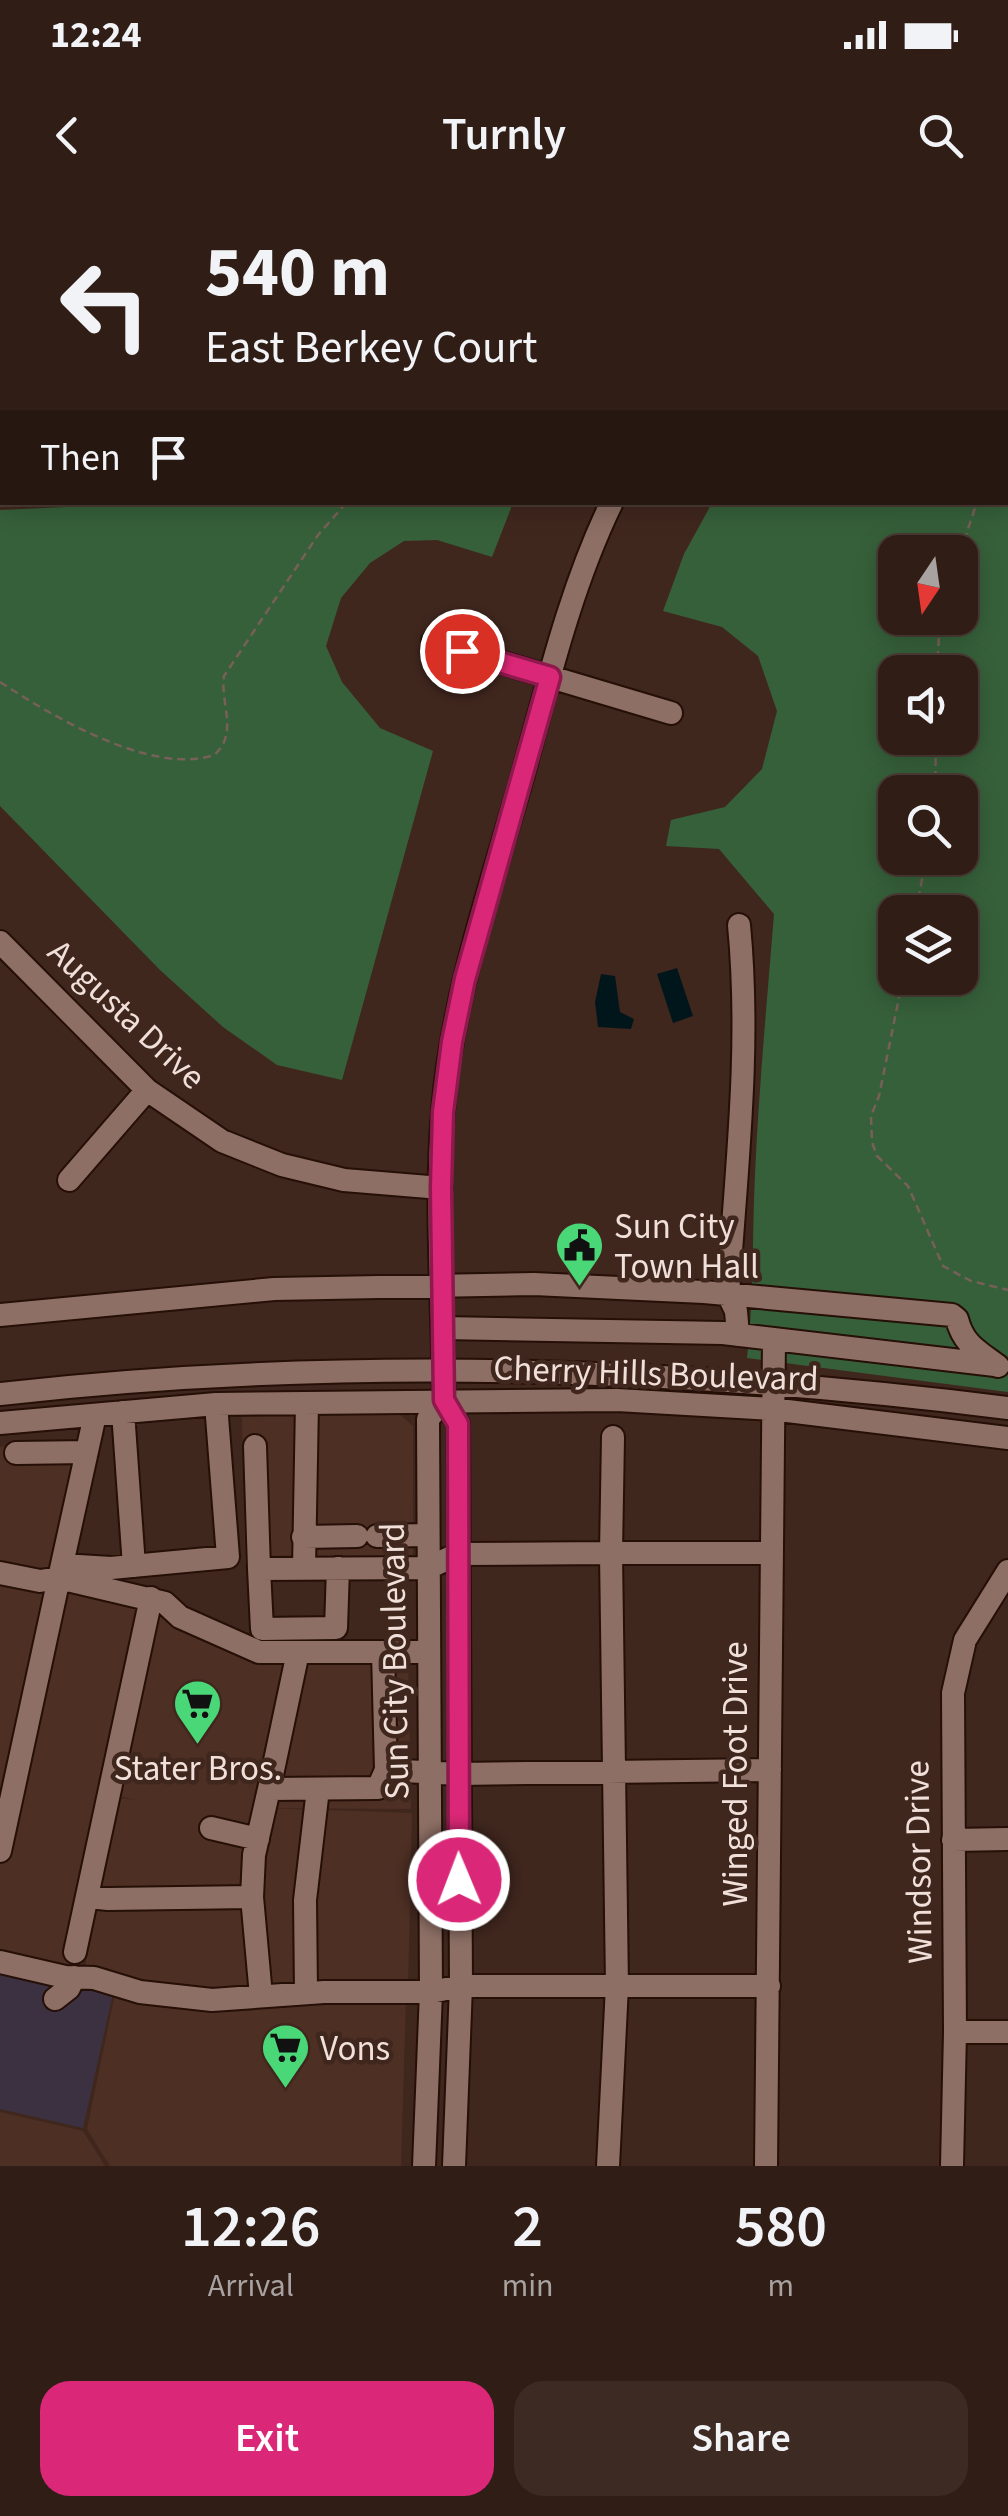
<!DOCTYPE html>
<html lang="en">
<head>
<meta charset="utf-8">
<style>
	:root { --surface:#301d16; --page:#3c2a23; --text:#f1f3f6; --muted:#a8a2a1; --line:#4b3b35; --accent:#db2777 }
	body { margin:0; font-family:"Source Sans 3",sans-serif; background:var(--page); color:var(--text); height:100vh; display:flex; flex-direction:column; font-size:38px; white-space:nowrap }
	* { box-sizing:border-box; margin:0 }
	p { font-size:32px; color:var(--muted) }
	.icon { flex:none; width:55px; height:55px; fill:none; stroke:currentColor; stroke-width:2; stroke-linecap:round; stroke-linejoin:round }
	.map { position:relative; height:1966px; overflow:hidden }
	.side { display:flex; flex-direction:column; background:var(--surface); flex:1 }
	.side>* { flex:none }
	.guide { position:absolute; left:0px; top:0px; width:1010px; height:305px; box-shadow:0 5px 25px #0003,0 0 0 2px var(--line); background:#301d16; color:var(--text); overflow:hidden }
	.needle { width:65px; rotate:193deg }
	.buttons { position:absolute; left:878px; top:335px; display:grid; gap:20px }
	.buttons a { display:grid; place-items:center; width:100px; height:100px; border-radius:20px; background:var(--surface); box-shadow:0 5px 25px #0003,0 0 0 2px var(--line); font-size:50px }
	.pin { position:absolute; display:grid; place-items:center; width:85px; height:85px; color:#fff; margin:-42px; border:5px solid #fff; border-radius:50%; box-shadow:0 2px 10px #0007 }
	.me { position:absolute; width:110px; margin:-55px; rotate:359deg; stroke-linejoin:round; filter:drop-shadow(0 0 8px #0008) }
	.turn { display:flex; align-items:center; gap:35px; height:210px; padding:0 40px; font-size:45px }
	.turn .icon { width:130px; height:130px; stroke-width:2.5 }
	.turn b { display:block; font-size:70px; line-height:85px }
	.then { display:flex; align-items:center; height:95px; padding:0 40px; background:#0003; gap:20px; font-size:38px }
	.eta { display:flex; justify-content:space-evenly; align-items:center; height:170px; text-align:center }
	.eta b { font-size:60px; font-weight:600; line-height:70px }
	.primary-button { display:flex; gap:20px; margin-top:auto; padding:20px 40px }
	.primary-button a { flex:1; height:115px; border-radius:30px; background:var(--accent); color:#fff; font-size:40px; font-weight:600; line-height:115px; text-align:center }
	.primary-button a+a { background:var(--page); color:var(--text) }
	.status { display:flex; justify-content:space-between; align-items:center; height:70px; padding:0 50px; background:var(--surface); direction:ltr }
	.status svg { height:28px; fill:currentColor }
	header { display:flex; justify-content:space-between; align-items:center; height:130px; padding:0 40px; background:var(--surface); font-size:45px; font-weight:600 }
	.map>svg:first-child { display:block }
	.built { fill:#4e2f24 }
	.industrial { fill:#3c3140 }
	.green { fill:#36603a; fill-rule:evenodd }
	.water { fill:#00161a }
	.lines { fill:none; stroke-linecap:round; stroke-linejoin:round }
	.minor-casing { stroke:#250f07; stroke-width:26 }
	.path { stroke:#766058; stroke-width:2.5; stroke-dasharray:8 5; stroke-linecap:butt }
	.minor { stroke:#8d6f65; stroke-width:22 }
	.route-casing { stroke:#8e194d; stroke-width:25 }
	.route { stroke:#db2777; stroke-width:18 }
	.labels { text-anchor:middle; stroke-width:9; stroke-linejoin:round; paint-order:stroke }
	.street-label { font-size:35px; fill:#f1e0da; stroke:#40271e }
	.poi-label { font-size:35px; fill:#f1e0da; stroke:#40271e; text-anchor:start }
</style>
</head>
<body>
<div class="status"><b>12:24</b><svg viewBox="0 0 49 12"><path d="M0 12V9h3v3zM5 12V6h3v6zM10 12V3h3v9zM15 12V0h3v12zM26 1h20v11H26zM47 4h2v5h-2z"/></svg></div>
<header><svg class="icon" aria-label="back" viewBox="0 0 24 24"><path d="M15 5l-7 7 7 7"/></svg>Turnly<svg class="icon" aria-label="search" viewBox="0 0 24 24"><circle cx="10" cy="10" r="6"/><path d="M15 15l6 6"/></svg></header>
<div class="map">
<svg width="1008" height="1966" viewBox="0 0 1008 1966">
	<rect width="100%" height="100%" fill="#40271e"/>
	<path class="built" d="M 397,1212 L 413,1226 L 413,1362 L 245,1364 L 242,1217 Z
		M 82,1240 L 53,1384 L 162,1408 L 257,1458 L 408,1458 L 411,1609 L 260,1608 L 412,1613 L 408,1786 L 210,1794 L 141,1786 L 85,1767 L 120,1598 L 136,1600 L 119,1596 L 82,1766 L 66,1774 L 0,1759 L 0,1247 Z
		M 115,1794 L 406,1797 L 401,1966 L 110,1966 L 87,1929 Z
		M 0,1912 L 83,1931 L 105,1966 L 0,1966 Z"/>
	<path class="industrial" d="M 0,1768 L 113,1793 L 83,1928 L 0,1909 Z"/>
	<path class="green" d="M 0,0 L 155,0 L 2,2 L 2,121 Z
		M 386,0 L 854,0 L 384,2 Z
		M 1008,138 L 1008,1192 L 747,1158 C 754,1097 752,1036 755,974 C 759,887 767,801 774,714 L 719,649 L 666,646 L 671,620 L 725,607 L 762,569 L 777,511 L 758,456 L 722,427 L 663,411 L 684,354 L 712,303 L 1008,302 ZM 895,352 L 960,352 L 960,418 L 895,418 ZM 895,472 L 960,472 L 960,538 L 895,538 ZM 895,592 L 960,592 L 960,658 L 895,658 ZM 895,712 L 960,712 L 960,778 L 895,778 Z
		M 96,302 L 513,303 L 492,357 L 437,340 L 404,341 L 370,363 L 341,398 L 326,446 L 342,482 L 380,528 L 433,551 L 342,880 L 277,865 L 223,827 L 160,770 L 0,606 L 0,310 L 88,306 Z"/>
	<path class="water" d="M 677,768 L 693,816 L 673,823 L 657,774 Z
		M 601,774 L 615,776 L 620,812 L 634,819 L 631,829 L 598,827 L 595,802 Z"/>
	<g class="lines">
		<defs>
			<path id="minor" d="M 259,2 L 260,0
				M 0,214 L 2,214
				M 433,442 L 671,513
				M 0,742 L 147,890 L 222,941 L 282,965 L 344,980 L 441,988
				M 69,980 L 147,890
				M 0,1115 L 274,1089 L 534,1084 L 704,1092 L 952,1115 L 957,1119 C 963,1144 978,1151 998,1166
				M 443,1128 L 723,1133 L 995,1165
				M 738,1135 L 736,1111 L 728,1094 C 736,971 751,848 739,725
				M 0,1194 C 337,1156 672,1166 1008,1208
				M 123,1212 L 134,1366
				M 95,1215 L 59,1378 L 165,1403 L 180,1417 L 259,1452 L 429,1452
				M 0,1223 L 216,1204 L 617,1200 L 771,1209 L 1008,1238
				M 255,1246 L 259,1369 L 428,1368 L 458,1354 L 611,1353 L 613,1237
				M 16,1253 L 87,1252
				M 377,1336 L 427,1335
				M 303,1337 L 357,1336
				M 62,1365 L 111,1368 L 228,1357 L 216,1204
				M 304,1368 L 307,1203
				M 259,1369 L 262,1429 L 336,1428 L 338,1368
				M 0,1373 L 40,1381 L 59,1378 L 0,1651
				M 383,1452 L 386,1570
				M 269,1589 L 298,1452
				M 211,1628 L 258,1639
				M 953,1640 L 1008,1639
				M 89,1697 L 108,1699 L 252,1697
				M 75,1752 L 151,1398
				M 0,1762 L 65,1777 L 94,1778 L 140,1792 L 212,1800 L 324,1792 L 431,1792 L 461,1786 L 769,1786
				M 306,1793 L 305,1700 L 318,1589
				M 261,1796 L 252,1697 L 254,1655 L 269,1589 L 378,1588 L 386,1570 L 458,1574 L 770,1570
				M 55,1799 L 69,1788 L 74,1777
				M 955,1832 L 1008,1832
				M 424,1966 L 431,1792 L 428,1219 L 444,1200
				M 454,1966 L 461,1786 L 458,1224 L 444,1200 C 443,1104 435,1006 443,911 C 452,799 489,692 520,585 C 546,491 569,390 612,302
				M 608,1966 L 617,1786 L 611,1353 L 770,1353
				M 766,1966 L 774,1139
				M 952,1966 L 955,1832 L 953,1493 L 965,1440 L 1008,1371"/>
		</defs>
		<use href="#minor" class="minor-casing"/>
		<path class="path" d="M 676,2 L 681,0
			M 1008,198 L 1008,197
			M 960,353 L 977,302
			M 937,472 L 940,418
			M 0,482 C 52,516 152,576 214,555 C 239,534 220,503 224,476 L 318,335 L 347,302
			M 935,592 L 936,538
			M 916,712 L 926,658
			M 903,778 L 879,896 L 871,916 L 872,942 L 877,956 L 908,986 L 943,1066 L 971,1081 L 1008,1090"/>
		<use href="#minor" class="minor"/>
	</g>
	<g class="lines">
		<defs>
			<path id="route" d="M 459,1680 L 458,1224 L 444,1200 L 441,988 L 443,912 L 452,842 L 465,779 L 550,477 L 462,451"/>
		</defs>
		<use href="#route" class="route-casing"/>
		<use href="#route" class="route"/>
	</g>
	<defs>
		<symbol id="civic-pin" viewBox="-11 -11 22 30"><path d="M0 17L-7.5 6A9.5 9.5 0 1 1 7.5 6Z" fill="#4ad777" stroke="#40271e"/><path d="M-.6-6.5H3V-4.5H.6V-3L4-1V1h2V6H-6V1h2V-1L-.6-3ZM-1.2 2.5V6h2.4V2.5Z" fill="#111"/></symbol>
		<symbol id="supermarket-pin" viewBox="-11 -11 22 30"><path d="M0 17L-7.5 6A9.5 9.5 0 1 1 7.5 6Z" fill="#4ad777" stroke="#40271e"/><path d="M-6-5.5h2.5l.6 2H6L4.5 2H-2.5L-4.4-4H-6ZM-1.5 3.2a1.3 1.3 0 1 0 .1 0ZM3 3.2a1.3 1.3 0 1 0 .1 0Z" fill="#111"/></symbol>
	</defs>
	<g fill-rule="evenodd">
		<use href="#civic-pin" x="552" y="1018" width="55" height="75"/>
		<use href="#supermarket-pin" x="170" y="1476" width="55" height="75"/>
		<use href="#supermarket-pin" x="258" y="1820" width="55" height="75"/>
	</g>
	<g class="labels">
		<g class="street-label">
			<text transform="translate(127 814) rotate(43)" y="12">Augusta Drive</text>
			<text transform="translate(656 1173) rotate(2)" y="12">Cherry Hills Boulevard</text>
			<text transform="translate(394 1461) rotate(-91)" y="12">Sun City Boulevard</text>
			<text transform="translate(735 1574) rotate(-90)" y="12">Winged Foot Drive</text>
			<text transform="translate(918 1662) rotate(-91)" y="12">Windsor Drive</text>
		</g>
		<g class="poi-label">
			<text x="614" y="1038">Sun City<tspan x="614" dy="40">Town Hall</tspan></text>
			<text x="198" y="1580" text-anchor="middle">Stater Bros.</text>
			<text x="320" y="1860">Vons</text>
		</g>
	</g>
</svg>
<div class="buttons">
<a><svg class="needle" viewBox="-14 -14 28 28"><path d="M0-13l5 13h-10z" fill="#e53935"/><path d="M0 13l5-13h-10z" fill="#a8a2a1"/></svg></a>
<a><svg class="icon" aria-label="sound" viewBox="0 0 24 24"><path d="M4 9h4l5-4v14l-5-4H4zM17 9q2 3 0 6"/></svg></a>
<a><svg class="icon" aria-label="search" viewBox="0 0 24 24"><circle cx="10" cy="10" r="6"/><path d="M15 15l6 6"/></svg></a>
<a><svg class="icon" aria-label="layers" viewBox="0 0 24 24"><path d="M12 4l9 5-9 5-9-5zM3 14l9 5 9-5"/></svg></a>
</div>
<div class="pin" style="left:462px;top:451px;background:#d93025"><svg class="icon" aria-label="arrive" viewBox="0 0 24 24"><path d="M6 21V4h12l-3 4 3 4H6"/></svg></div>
<svg class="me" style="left:459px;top:1680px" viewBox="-20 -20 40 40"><circle r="17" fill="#db2777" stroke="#fff" stroke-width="3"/><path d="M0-11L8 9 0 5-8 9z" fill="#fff"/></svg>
<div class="guide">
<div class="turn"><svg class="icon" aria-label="left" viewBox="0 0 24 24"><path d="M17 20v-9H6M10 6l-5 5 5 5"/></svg><div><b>540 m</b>East Berkey Court</div></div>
<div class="then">Then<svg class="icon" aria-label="arrive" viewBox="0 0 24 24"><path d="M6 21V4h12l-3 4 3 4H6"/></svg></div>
</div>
</div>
<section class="side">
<div class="eta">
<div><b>12:26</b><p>Arrival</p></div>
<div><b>2</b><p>min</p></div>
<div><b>580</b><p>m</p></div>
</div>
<div class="primary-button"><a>Exit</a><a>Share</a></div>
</section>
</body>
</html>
